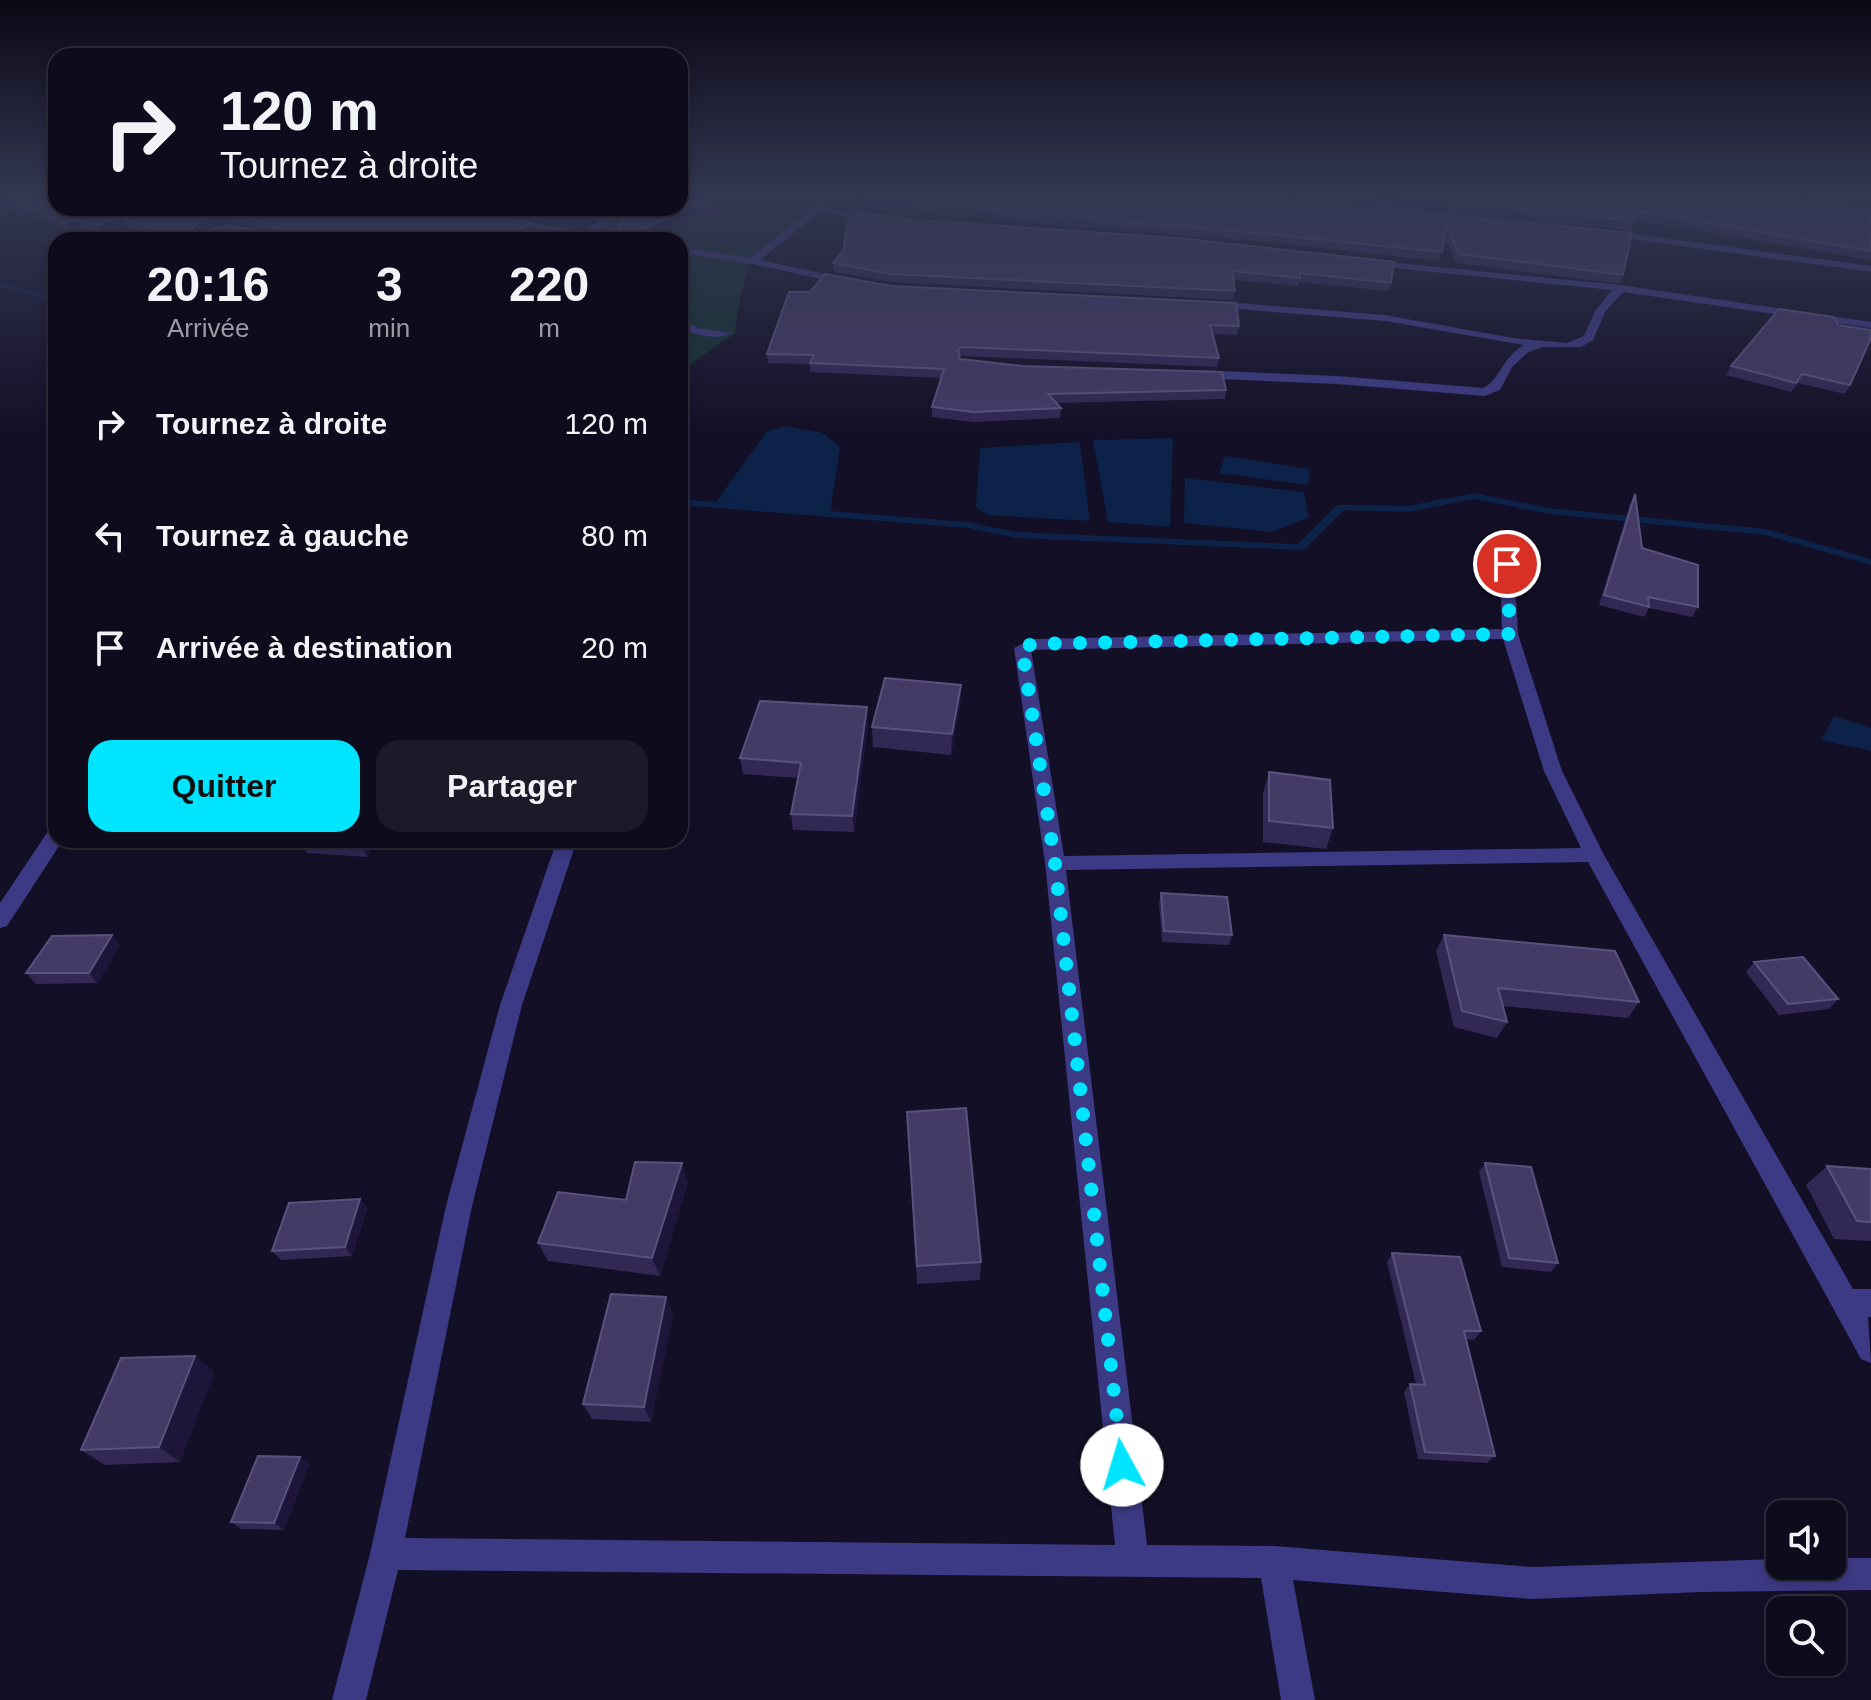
<!DOCTYPE html>
<html lang="fr">
<head>
<meta charset="utf-8">
<style>
	:root { --surface:#0e0b1c; --page:#1c1929; --text:#f1f3f6; --muted:#9b9ba3; --line:#2e2b3b; --accent:#00e5ff }
	body { margin:0; font-family:Arial,sans-serif; background:var(--page); color:var(--text); height:100vh; display:flex; flex-direction:column; font-size:30px; white-space:nowrap }
	* { box-sizing:border-box; margin:0 }
	p { font-size:26px; color:var(--muted) }
	.icon { flex:none; width:44px; height:44px; fill:none; stroke:currentColor; stroke-width:2; stroke-linecap:round; stroke-linejoin:round }
	.map { position:relative; flex:1; overflow:hidden }
	.panel { position:absolute; left:48px; top:232px; width:640px; height:616px; display:flex; flex-direction:column; background:var(--surface); border-radius:24px; box-shadow:0 4px 12px #0003,0 0 0 2px var(--line) }
	.panel>* { flex:none }
	.top-card { position:absolute; left:48px; top:48px; width:640px; height:168px; border-radius:24px; box-shadow:0 4px 12px #0003,0 0 0 2px var(--line); background:#0e0b1c; color:var(--text); overflow:hidden }
	.buttons { position:absolute; left:1766px; top:1500px; display:grid; gap:16px }
	.buttons a { display:grid; place-items:center; width:80px; height:80px; border-radius:16px; background:var(--surface); box-shadow:0 4px 12px #0003,0 0 0 2px var(--line); font-size:40px }
	.pin { position:absolute; display:grid; place-items:center; width:68px; height:68px; color:#fff; margin:-34px; border:4px solid #fff; border-radius:50%; box-shadow:0 2px 8px #0007 }
	.me { position:absolute; width:88px; margin:-44px; rotate:354deg; stroke-linejoin:round; filter:drop-shadow(0 0 6px #0008) }
	.turn { display:flex; align-items:center; gap:28px; height:168px; padding:0 40px; font-size:36px }
	.turn .icon { width:104px; height:104px; stroke-width:2.5 }
	.turn b { display:block; font-size:56px; line-height:68px }
	.eta { display:flex; justify-content:space-evenly; align-items:center; height:136px; text-align:center }
	.eta b { font-size:48px; font-weight:800; line-height:56px }
	.button { display:flex; gap:16px; margin-top:auto; padding:16px 40px }
	.button a { flex:1; height:92px; border-radius:24px; background:var(--accent); color:#111; font-size:32px; font-weight:800; line-height:92px; text-align:center }
	.button a+a { background:var(--page); color:var(--text) }
	ul { padding:0; list-style:none }
	li { display:flex; align-items:center; gap:24px; height:112px; padding:0 40px }
	li div { flex:1 }
	li b { display:block; font-size:30px }
	li em { font-style:normal }
	.map>svg:first-child { display:block }
	.green { fill:#12302f }
	.water { fill:#0c2248 }
	.lines { fill:none; stroke-linecap:round; stroke-linejoin:round }
	.stream { fill:#0c2248; fill-rule:evenodd }
	.minor { fill:#3d3a85; fill-rule:evenodd }
	.wall { fill:#312854; fill-rule:evenodd }
	.shaded-wall { fill:#1d163a }
	.building { fill:#433a66; stroke:#5a527e; stroke-width:2; fill-rule:evenodd }
	.route { stroke:#00e5ff; stroke-width:14; stroke-dasharray:0 25.2 }
</style>
</head>
<body>
<div class="map">
<svg width="1871" height="1700" viewBox="0 0 1871 1700">
	<rect width="100%" height="100%" fill="#130f26"/>
	<path class="green" d="M 680,196 L 823,196 C 809,225 775,235 754,259 C 743,273 737,315 735,333 L 692,363 L 680,383 L 680,240 L 586,240 L 606,224 L 611,208 L 680,208 Z"/>
	<path class="water" d="M 785,426 L 823,433 L 840,447 L 830,512 L 716,502 L 767,431 Z
		M 1173,438 L 1170,527 L 1108,522 L 1093,440 Z
		M 1080,442 L 1090,521 L 988,515 L 976,507 L 980,448 Z
		M 1225,456 L 1310,469 L 1308,485 L 1219,473 Z
		M 1185,478 L 1304,492 L 1309,518 L 1272,532 L 1184,523 Z
		M 1834,716 L 1871,728 L 1871,751 L 1821,740 Z"/>
	<g class="lines">
		<path class="stream" d="M 0,282 L 56,298 L 56,302 L 0,286 Z
			M 1474,493 L 1549,508 L 1766,529 L 1871,559 L 1871,565 L 1765,535 L 1549,514 L 1474,499 L 1408,512 L 1344,510 L 1305,549 L 1301,550 L 1016,538 L 968,528 L 680,505 L 680,499 L 968,522 L 1016,532 L 1298,544 L 1337,505 L 1408,506 Z"/>
		<path class="minor" d="M 726,196 L 746,196 L 814,206 L 819,196 L 827,196 L 822,207 L 882,218 L 877,221 L 819,212 L 760,260 L 853,280 L 853,284 L 849,285 L 752,264 L 680,253 L 680,247 L 750,258 L 809,211 Z
			M 601,208 L 611,208 L 606,223 L 595,234 L 620,240 L 577,240 L 580,237 L 501,222 L 506,219 L 585,232 L 597,222 Z
			M 229,225 L 252,228 L 284,240 C 266,240 251,232 233,231 C 219,230 211,240 197,240 L 207,231 Z
			M 1605,230 L 1871,266 L 1871,272 L 1602,235 Z
			M 1367,260 L 1620,285 L 1871,322 L 1871,328 L 1623,292 L 1605,312 L 1593,340 L 1581,347 L 1542,347 L 1527,353 L 1512,367 L 1500,390 L 1485,396 L 1337,384 L 1197,378 L 1191,374 L 1197,370 L 1337,376 L 1483,388 C 1499,381 1503,356 1524,345 L 1385,321 L 1212,307 L 1207,304 L 1212,301 L 1385,315 L 1513,338 L 1567,343 L 1584,336 L 1595,311 L 1612,290 L 1363,265 Z
			M 680,320 L 698,328 L 731,333 C 717,341 694,335 680,327 Z
			M 1506,540 L 1513,544 L 1518,634 L 1562,771 L 1604,855 L 1853,1289 L 1871,1289 L 1871,1317 L 1868,1317 L 1871,1363 L 1861,1359 L 1588,862 L 1066,870 L 1147,1545 L 1274,1546 L 1532,1567 L 1780,1559 L 1780,1566 L 1832,1566 L 1832,1558 L 1871,1558 L 1871,1590 L 1702,1592 L 1532,1599 L 1293,1580 L 1315,1700 L 1281,1700 L 1261,1578 L 398,1570 L 366,1700 L 332,1700 L 370,1554 L 446,1206 L 500,1005 L 557,840 L 577,840 L 522,1005 L 472,1206 L 405,1538 L 1115,1545 L 1045,863 L 1014,648 L 1032,639 L 1502,629 L 1499,544 ZM 1503,639 L 1544,771 L 1581,848 L 1064,856 L 1031,650 Z
			M 56,828 L 56,840 L 63,840 L 7,926 L 0,928 L 0,903 L 49,830 Z"/>
	</g>
	<path class="wall" d="M 0,196 L 531,223 L 533,232 L 521,240 L 162,240 L 126,226 L 101,234 L 83,229 L 70,232 L 29,214 L 0,207 ZM 229,222 L 253,225 L 270,233 L 203,232 L 206,228 Z
		M 680,196 L 729,196 L 730,200 L 708,220 L 695,218 L 649,240 L 609,240 L 608,234 L 619,230 Z
		M 1268,196 L 1776,196 L 1871,206 L 1871,260 L 1635,220 L 1631,230 Z
		M 1784,196 L 1871,196 L 1871,204 Z
		M 852,199 L 1632,233 L 1623,275 L 1620,284 L 1456,263 L 1444,236 L 1439,261 L 1265,242 L 852,207 Z
		M 459,208 L 567,208 L 546,222 Z
		M 914,220 L 1391,283 L 1389,291 L 1299,282 L 1298,286 L 1233,280 L 1235,291 L 1233,300 L 891,282 L 834,272 L 833,263 Z
		M 891,286 L 1239,326 L 1237,335 L 1213,334 L 1219,358 L 1217,367 L 961,356 L 960,357 L 960,359 L 1226,390 L 1225,399 L 1057,403 L 1061,408 L 1060,418 L 974,422 L 932,417 L 932,407 L 941,378 L 810,372 L 810,364 L 768,363 L 767,354 L 810,292 Z
		M 1779,309 L 1850,385 L 1845,394 L 1798,383 L 1791,392 L 1726,375 L 1731,366 Z
		M 1635,494 L 1642,548 L 1698,607 L 1692,617 L 1649,608 L 1644,617 L 1599,605 L 1630,504 Z
		M 961,685 L 960,705 L 951,755 L 873,747 L 872,727 Z
		M 868,723 L 854,832 L 793,830 L 791,814 L 798,778 L 743,774 L 740,758 Z
		M 1269,772 L 1333,828 L 1326,849 L 1263,842 L 1263,793 Z
		M 303,840 L 377,840 L 367,857 L 307,853 L 301,843 Z
		M 1161,893 L 1232,935 L 1229,945 L 1162,942 L 1159,903 Z
		M 112,935 L 120,946 L 97,983 L 36,984 L 26,973 Z
		M 1444,935 L 1639,1002 L 1628,1018 L 1503,1006 L 1507,1022 L 1497,1038 L 1454,1027 L 1436,951 Z
		M 1754,962 L 1838,999 L 1829,1009 L 1779,1015 L 1746,972 Z
		M 908,1131 L 981,1262 L 980,1280 L 917,1284 Z
		M 1485,1163 L 1558,1263 L 1551,1272 L 1502,1267 L 1479,1172 Z
		M 1827,1166 L 1871,1169 L 1871,1241 L 1834,1239 L 1806,1185 Z
		M 688,1182 L 660,1276 L 548,1261 L 538,1243 L 626,1200 Z
		M 360,1199 L 367,1209 L 352,1256 L 281,1260 L 272,1251 Z
		M 1392,1253 L 1481,1331 L 1474,1340 L 1466,1339 L 1495,1456 L 1487,1463 L 1418,1459 L 1404,1392 L 1410,1384 L 1416,1384 L 1387,1262 Z
		M 673,1314 L 651,1422 L 592,1419 L 583,1404 Z
		M 195,1356 L 214,1372 L 180,1462 L 105,1465 L 81,1450 Z
		M 300,1457 L 309,1464 L 284,1530 L 241,1529 L 231,1522 Z"/>
	<path class="shaded-wall" d="M 719,196 L 729,196 L 730,200 L 708,220 L 706,207 Z
		M 694,206 L 695,218 L 649,240 L 619,240 Z
		M 552,208 L 567,208 L 546,222 L 544,214 Z
		M 226,213 L 229,222 L 206,228 L 194,240 L 190,231 L 202,219 Z
		M 122,217 L 126,226 L 101,234 L 97,225 Z
		M 78,220 L 83,229 L 70,232 L 66,223 Z
		M 531,223 L 533,232 L 521,240 L 506,240 Z
		M 961,685 L 960,705 L 951,755 L 952,734 Z
		M 867,707 L 868,723 L 854,832 L 852,816 Z
		M 366,840 L 377,840 L 367,857 L 362,846 Z
		M 112,935 L 120,946 L 97,983 L 89,973 Z
		M 682,1163 L 688,1182 L 660,1276 L 652,1258 Z
		M 360,1199 L 367,1209 L 352,1256 L 345,1247 Z
		M 666,1297 L 673,1314 L 651,1422 L 644,1407 Z
		M 195,1356 L 214,1372 L 180,1462 L 159,1447 Z
		M 300,1457 L 309,1464 L 284,1530 L 274,1523 Z"/>
	<path class="building" d="M 0,196 L 56,196 L 56,208 L 448,208 L 531,223 L 506,240 L 180,240 L 122,217 L 97,225 L 78,220 L 66,223 L 24,206 L 0,199 ZM 226,213 L 250,216 L 284,232 L 274,234 L 229,225 L 193,234 L 190,231 L 202,219 Z
		M 680,196 L 719,196 L 706,207 L 694,206 L 619,240 L 612,240 L 608,234 L 620,229 L 618,224 L 637,208 L 680,208 Z
		M 852,196 L 1260,196 L 1632,233 L 1623,275 L 1459,254 L 1446,225 L 1442,252 L 1266,234 L 852,199 Z
		M 1357,196 L 1776,196 L 1871,206 L 1871,251 L 1636,211 L 1634,221 Z
		M 510,208 L 552,208 L 544,214 Z
		M 850,211 L 914,220 L 1179,238 L 1394,262 L 1391,283 L 1300,273 L 1300,278 L 1232,271 L 1235,291 L 891,274 L 833,263 L 843,251 Z
		M 825,274 L 891,286 L 1236,303 L 1239,326 L 1210,325 L 1219,358 L 961,347 L 958,350 L 960,359 L 1022,366 L 1222,372 L 1226,390 L 1048,394 L 1061,408 L 974,412 L 932,407 L 944,369 L 810,363 L 814,355 L 767,354 L 789,292 L 810,292 Z
		M 1779,309 L 1834,317 L 1838,325 L 1871,330 L 1871,338 L 1850,385 L 1802,374 L 1796,383 L 1731,366 Z
		M 1635,494 L 1642,548 L 1698,565 L 1698,607 L 1648,597 L 1649,607 L 1604,595 Z
		M 885,678 L 961,685 L 952,734 L 872,727 Z
		M 760,701 L 867,707 L 852,816 L 791,814 L 801,763 L 740,758 Z
		M 1269,772 L 1330,780 L 1333,828 L 1269,821 Z
		M 303,840 L 366,840 L 362,846 L 301,843 Z
		M 1161,893 L 1227,897 L 1232,935 L 1164,931 Z
		M 112,935 L 89,973 L 26,973 L 52,936 Z
		M 1444,935 L 1615,951 L 1639,1002 L 1498,988 L 1507,1022 L 1462,1011 Z
		M 1803,957 L 1838,999 L 1788,1004 L 1754,962 Z
		M 966,1108 L 981,1262 L 917,1266 L 907,1112 Z
		M 635,1162 L 682,1163 L 652,1258 L 538,1243 L 558,1192 L 626,1200 Z
		M 1485,1163 L 1531,1167 L 1558,1263 L 1509,1258 Z
		M 1827,1166 L 1871,1169 L 1871,1222 L 1857,1221 Z
		M 360,1199 L 345,1247 L 272,1251 L 289,1203 Z
		M 1392,1253 L 1460,1257 L 1481,1331 L 1464,1331 L 1495,1456 L 1425,1452 L 1410,1384 L 1425,1385 Z
		M 611,1294 L 666,1297 L 644,1407 L 583,1404 Z
		M 195,1356 L 159,1447 L 81,1450 L 121,1358 Z
		M 258,1456 L 300,1457 L 274,1523 L 231,1522 Z"/>
	<linearGradient id="sky" x2="0" y2="1"><stop stop-color="#0a0815"/><stop offset="0.45" stop-color="#333752"/><stop offset="1" stop-color="#333752" stop-opacity="0"/></linearGradient>
	<rect width="1871" height="434" fill="url(#sky)"/>
	<g class="lines">
		<path class="route" d="M 1122,1465 L 1055,863 L 1022,648 L 1032,644 L 1510,634 L 1507,564"/>
	</g>
</svg>
<div class="buttons">
<a><svg class="icon" aria-label="sound" viewBox="0 0 24 24"><path d="M4 9h4l5-4v14l-5-4H4zM17 9q2 3 0 6"/></svg></a>
<a><svg class="icon" aria-label="search" viewBox="0 0 24 24"><circle cx="10" cy="10" r="6"/><path d="M15 15l6 6"/></svg></a>
</div>
<div class="pin" style="left:1507px;top:564px;background:#d93025"><svg class="icon" aria-label="arrive" viewBox="0 0 24 24"><path d="M6 21V4h12l-3 4 3 4H6"/></svg></div>
<svg class="me" style="left:1122px;top:1465px" viewBox="-20 -20 40 40"><circle r="19" fill="#fff"/><path d="M0-13L10 11 0 6-10 11z" fill="#00e5ff"/></svg>
<div class="top-card">
<div class="turn"><svg class="icon" aria-label="right" viewBox="0 0 24 24"><path d="M7 20v-9h11M14 6l5 5-5 5"/></svg><div><b>120 m</b>Tournez à droite</div></div>
</div>
<section class="panel">
<div class="eta">
<div><b>20:16</b><p>Arrivée</p></div>
<div><b>3</b><p>min</p></div>
<div><b>220</b><p>m</p></div>
</div>
<ul>
<li><svg class="icon" aria-label="right" viewBox="0 0 24 24"><path d="M7 20v-9h11M14 6l5 5-5 5"/></svg><div><b>Tournez à droite</b></div><em>120 m</em></li>
<li><svg class="icon" aria-label="left" viewBox="0 0 24 24"><path d="M17 20v-9H6M10 6l-5 5 5 5"/></svg><div><b>Tournez à gauche</b></div><em>80 m</em></li>
<li><svg class="icon" aria-label="arrive" viewBox="0 0 24 24"><path d="M6 21V4h12l-3 4 3 4H6"/></svg><div><b>Arrivée à destination</b></div><em>20 m</em></li>
</ul>
<div class="button"><a>Quitter</a><a>Partager</a></div>
</section>
</div>
</body>
</html>
